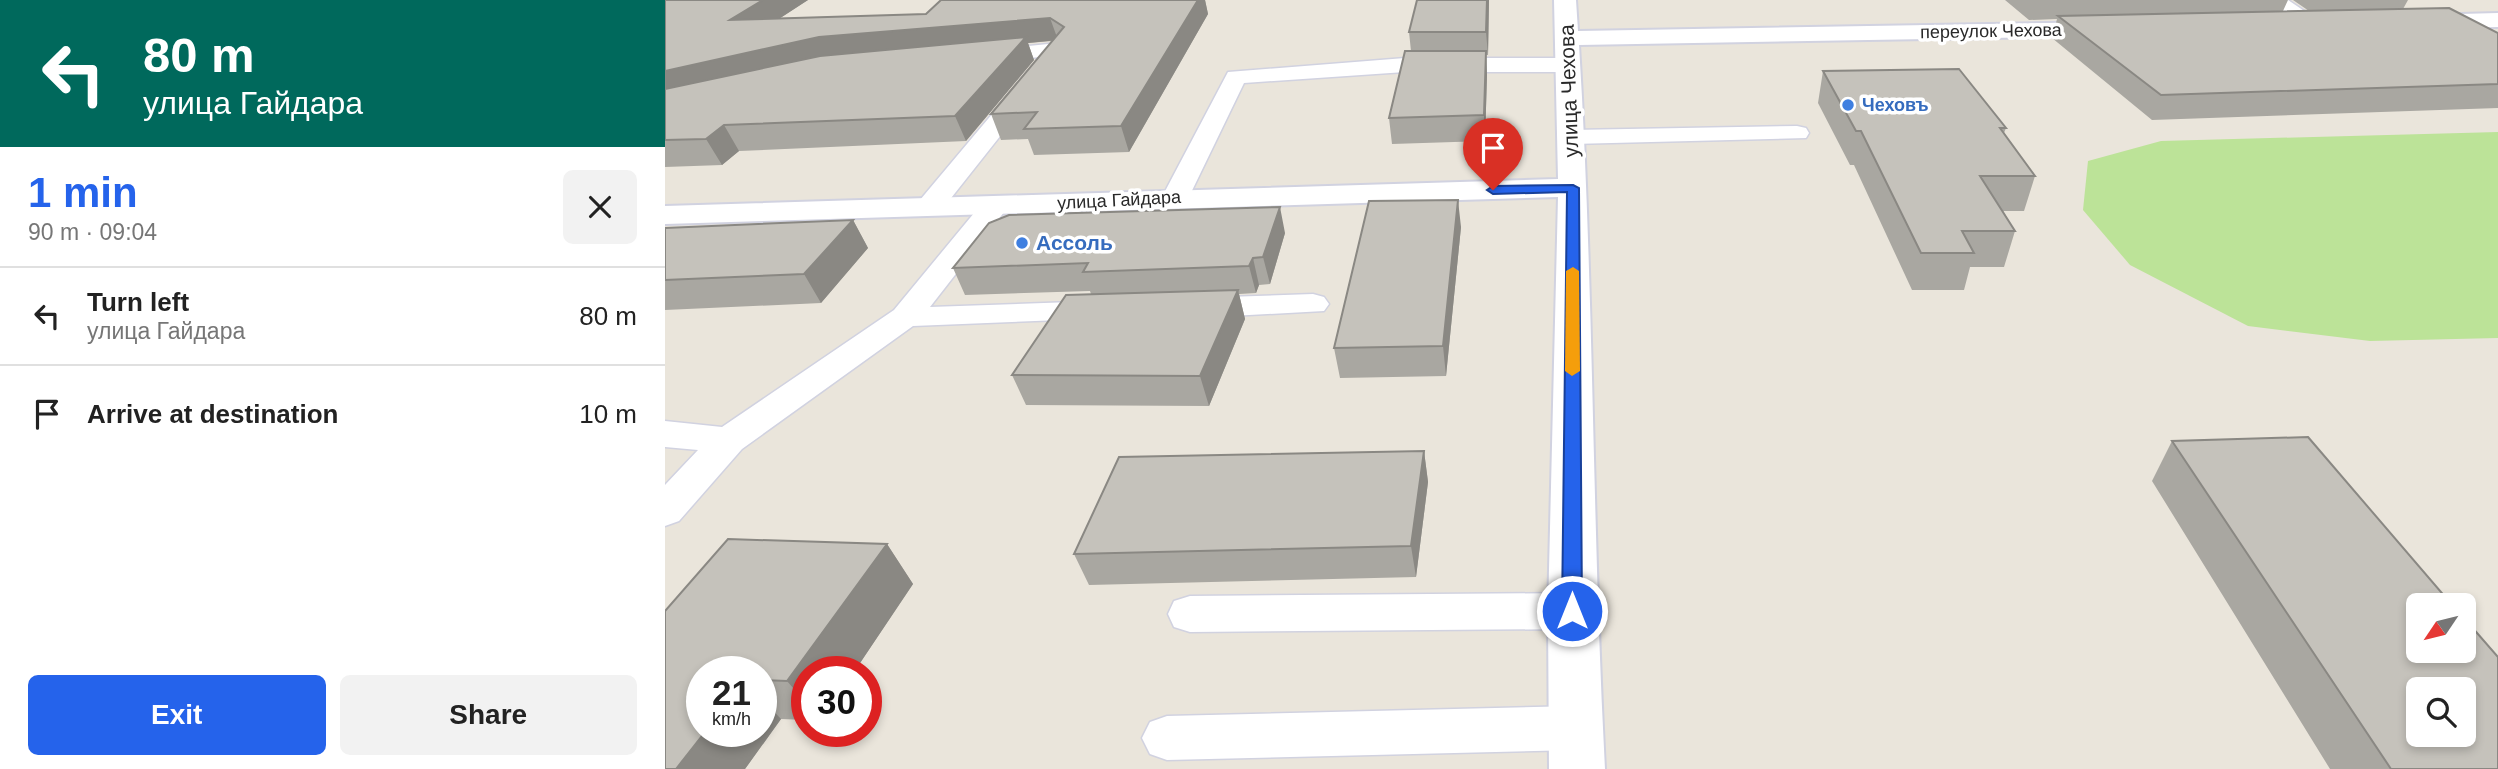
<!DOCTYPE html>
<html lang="en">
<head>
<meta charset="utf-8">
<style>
	:root { --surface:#fff; --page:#f2f2f2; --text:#222; --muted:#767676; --line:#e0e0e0; --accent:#2563eb }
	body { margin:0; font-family:Arial,sans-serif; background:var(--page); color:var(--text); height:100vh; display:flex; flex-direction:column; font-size:26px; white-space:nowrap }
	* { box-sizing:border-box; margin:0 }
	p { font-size:23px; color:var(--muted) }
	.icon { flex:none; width:38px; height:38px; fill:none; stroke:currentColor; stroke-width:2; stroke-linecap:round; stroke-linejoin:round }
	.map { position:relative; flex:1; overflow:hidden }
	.sheet { display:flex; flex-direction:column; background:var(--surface); width:665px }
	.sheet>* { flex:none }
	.top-card { background:#00695c; color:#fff; overflow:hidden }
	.needle { width:46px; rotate:235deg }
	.fabs { position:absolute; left:1741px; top:593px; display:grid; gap:14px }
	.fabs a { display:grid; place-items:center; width:70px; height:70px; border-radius:10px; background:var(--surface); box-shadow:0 4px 10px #0003; font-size:35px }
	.speed { position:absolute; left:21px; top:656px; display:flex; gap:14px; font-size:35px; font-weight:700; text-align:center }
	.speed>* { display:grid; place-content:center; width:91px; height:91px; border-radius:50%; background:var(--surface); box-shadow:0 4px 10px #0003; line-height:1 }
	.speed small { font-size:18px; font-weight:400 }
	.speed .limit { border:10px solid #d22; background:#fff; color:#111 }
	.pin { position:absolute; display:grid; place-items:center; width:60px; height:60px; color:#fff; margin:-72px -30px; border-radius:50% 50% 50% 0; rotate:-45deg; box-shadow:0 0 7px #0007 }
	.pin .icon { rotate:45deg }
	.me { position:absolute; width:77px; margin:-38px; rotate:0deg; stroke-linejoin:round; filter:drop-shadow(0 0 5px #0008) }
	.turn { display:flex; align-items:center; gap:24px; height:147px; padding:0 28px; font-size:32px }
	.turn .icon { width:91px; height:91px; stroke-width:2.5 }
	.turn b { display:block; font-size:49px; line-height:60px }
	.round { display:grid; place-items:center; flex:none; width:74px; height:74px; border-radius:10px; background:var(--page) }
	.headline { display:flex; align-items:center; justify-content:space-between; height:119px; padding:0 28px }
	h1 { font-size:42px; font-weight:700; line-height:52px; color:var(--accent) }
	.cta { display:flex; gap:14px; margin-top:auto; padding:14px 28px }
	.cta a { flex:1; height:80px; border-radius:10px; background:var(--accent); color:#fff; font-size:28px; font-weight:700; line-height:80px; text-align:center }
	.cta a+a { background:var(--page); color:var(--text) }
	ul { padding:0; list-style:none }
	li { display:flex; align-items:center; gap:21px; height:98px; padding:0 28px; border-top:2px solid var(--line) }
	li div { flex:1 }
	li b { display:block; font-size:26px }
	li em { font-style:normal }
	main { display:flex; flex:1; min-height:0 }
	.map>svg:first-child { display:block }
	.pitch { fill:#bce398 }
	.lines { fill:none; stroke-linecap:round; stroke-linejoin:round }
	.service-casing { stroke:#d1d2e0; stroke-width:3 }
	.minor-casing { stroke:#d1d2e0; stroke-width:4 }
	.service { fill:#fff; fill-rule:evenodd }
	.minor { fill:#fff; fill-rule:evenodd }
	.wall { fill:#a9a7a1; fill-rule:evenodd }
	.shaded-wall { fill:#8a8883 }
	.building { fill:#c5c2bb; stroke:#8a8883; stroke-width:2; fill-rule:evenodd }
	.route { fill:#2563eb; stroke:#184099; stroke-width:2 }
	.slow { fill:#f59e0b }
	.shop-dot { fill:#3f7fe0; stroke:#fff; stroke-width:2.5 }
	.labels { text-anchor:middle; stroke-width:7; stroke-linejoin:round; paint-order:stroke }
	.far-street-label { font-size:18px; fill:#292929; stroke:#fff }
	.far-shop-label { font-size:18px; font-weight:bold; fill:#366cbe; stroke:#fff; text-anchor:start }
	.street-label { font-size:21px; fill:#292929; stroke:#fff }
	.shop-label { font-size:21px; font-weight:bold; fill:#366cbe; stroke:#fff; text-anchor:start }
</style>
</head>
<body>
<main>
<section class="sheet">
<div class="top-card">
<div class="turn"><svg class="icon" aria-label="left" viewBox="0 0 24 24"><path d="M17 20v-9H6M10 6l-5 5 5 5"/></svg><div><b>80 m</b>улица Гайдара</div></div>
</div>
<div class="headline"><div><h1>1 min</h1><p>90 m · 09:04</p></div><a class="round"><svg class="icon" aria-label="close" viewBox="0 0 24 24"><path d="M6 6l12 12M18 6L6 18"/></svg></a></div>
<ul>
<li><svg class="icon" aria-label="left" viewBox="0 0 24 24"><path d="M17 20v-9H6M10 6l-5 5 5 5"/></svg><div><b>Turn left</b><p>улица Гайдара</p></div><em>80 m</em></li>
<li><svg class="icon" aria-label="arrive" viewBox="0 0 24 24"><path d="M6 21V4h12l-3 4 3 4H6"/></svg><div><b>Arrive at destination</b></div><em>10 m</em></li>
</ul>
<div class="cta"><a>Exit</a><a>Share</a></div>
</section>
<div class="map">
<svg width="1833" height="769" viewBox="0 0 1833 769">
	<rect width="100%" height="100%" fill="#eae5db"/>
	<path class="pitch" d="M 1833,132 L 1833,338 L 1705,341 L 1583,326 L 1465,265 L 1418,210 L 1423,161 L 1496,141 Z"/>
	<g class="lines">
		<defs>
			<path id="service" d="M 1599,0 L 1623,0 L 1660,25 L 1657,29 L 1643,29 Z
				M 393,43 L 404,49 L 275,212 L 255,212 L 251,206 L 255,200 L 375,57 L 321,62 L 310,56 L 313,51 Z
				M 740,58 L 904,58 L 915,65 L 904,72 L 740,72 L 579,83 L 521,203 L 501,203 L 497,197 L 563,72 Z
				M 1132,126 L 1141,128 L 1144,133 L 1141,138 L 907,144 L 898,142 L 895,137 L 898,132 L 907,130 Z
				M 329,199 L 339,201 L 343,207 L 265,307 L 435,301 L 446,304 L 451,311 L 446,318 L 248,326 L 77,449 L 14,521 L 0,526 L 0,485 L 33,450 L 0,447 L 0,421 L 57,427 L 229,310 L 319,201 Z
				M 648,294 L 659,297 L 664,304 L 659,311 L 529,318 L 518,315 L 513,308 L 518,301 L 529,298 Z
				M 907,593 L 923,598 L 929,611 L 923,624 L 907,629 L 525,632 L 509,627 L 503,614 L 509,601 L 525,596 Z
				M 911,706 L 928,712 L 935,728 L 928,744 L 911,750 L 502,760 L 485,754 L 477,738 L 485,722 L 502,716 Z"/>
			<path id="minor" d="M 889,0 L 911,0 L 913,31 L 1440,22 L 1451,29 L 1440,36 L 914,45 C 929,286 927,528 940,769 L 884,769 L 883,611 L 893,197 L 0,224 L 0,206 L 893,179 Z
				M 1833,13 L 1833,27 L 1756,29 L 1745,22 L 1756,15 Z"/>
		</defs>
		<use href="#service" class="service-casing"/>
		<use href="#minor" class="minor-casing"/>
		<use href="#service" class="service"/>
		<use href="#minor" class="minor"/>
	</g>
	<path class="wall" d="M 0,0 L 143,0 L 115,18 L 261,14 L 276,0 L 540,0 L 543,14 L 464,152 L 369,155 L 363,139 L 336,140 L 326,114 L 387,41 L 363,43 L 369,60 L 301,141 L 74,151 L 57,165 L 0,167 Z
		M 752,0 L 824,0 L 823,55 L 821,55 L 822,75 L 820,141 L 727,144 L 724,118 L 746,51 L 744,32 Z
		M 1340,0 L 1623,0 L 1618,11 L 1644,11 L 1628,0 L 1743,0 L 1738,9 L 1833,33 L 1833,108 L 1487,120 L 1387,38 L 1392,19 L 1364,20 Z
		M 1158,71 L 1341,128 L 1339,133 L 1370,176 L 1359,211 L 1338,211 L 1350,231 L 1339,267 L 1305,267 L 1299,290 L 1247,290 L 1189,165 L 1185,165 L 1153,103 Z
		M 188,220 L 203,248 L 156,303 L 0,310 L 0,228 Z
		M 796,227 L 781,376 L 675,378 L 669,348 Z
		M 620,233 L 605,284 L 594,285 L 591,293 L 574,294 L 580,319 L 544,406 L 361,405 L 347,375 L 426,294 L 425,291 L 300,295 L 288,268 Z
		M 1507,441 L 1833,769 L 1665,769 L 1487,481 Z
		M 759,451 L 763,482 L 751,577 L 424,585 L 409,554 Z
		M 63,539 L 222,544 L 248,584 L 189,672 L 142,672 L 142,720 L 116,719 L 80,769 L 0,769 L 0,611 ZM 37,672 L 96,672 L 96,732 L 37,732 Z"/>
	<path class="shaded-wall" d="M 98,0 L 143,0 L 77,43 L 65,20 Z
		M 533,0 L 540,0 L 543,14 L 464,152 L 456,126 Z
		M 822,0 L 824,0 L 823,55 L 821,32 Z
		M 385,18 L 393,40 L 363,43 L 369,60 L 301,141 L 290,116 L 0,99 L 0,71 L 154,37 Z
		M 821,51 L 822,75 L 820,141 L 819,115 Z
		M 59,125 L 74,151 L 57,165 L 41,139 Z
		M 793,200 L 796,227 L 781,376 L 778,346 Z
		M 615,207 L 620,233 L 605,284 L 598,257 Z
		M 188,220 L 203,248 L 156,303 L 139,274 Z
		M 588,258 L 594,285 L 591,293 L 584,266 Z
		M 573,290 L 580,319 L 544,406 L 535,376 Z
		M 759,451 L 763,482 L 751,577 L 746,546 Z
		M 222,544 L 248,584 L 189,672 L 142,672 L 142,704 L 122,681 Z
		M 96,698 L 116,719 L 80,769 L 11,769 L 40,732 L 96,732 Z"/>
	<path class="building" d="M 0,0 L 98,0 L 65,20 L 261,14 L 276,0 L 533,0 L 456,126 L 359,129 L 372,112 L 326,114 L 399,27 L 385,18 L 154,37 L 0,71 Z
		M 752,0 L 822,0 L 821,32 L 744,32 Z
		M 1784,8 L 1833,33 L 1833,84 L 1496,95 L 1393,16 Z
		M 361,37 L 290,116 L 59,125 L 41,139 L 0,140 L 0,89 L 155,56 Z
		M 740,51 L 821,51 L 819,115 L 724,118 Z
		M 1294,69 L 1341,128 L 1335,128 L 1370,176 L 1315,176 L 1350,231 L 1297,231 L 1309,253 L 1256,253 L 1196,131 L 1191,131 L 1158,71 Z
		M 793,200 L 778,346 L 669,348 L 704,201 Z
		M 615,207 L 598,257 L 588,258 L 584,266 L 418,272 L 423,263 L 288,268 L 324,223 L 344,215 Z
		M 188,220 L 139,274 L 0,280 L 0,228 Z
		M 573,290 L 535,376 L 347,375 L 401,295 Z
		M 1643,437 L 1788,606 L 1754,606 L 1754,651 L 1799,651 L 1799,618 L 1833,657 L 1833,769 L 1726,769 L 1507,441 ZM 1754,690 L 1799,690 L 1799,735 L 1754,735 Z
		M 759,451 L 746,546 L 409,554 L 454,457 Z
		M 63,539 L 222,544 L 122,681 L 96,680 L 96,672 L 37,672 L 37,732 L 40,732 L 11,769 L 0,769 L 0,611 Z"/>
	<path class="route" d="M 908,185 L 914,188 L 917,611 L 914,617 L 900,617 L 897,611 L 902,192 L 828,194 L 822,190 L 828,186 Z"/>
	<path class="slow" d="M 908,267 L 914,271 L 915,371 L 907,376 L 900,371 L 901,271 Z"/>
	<g class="shop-dot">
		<circle cx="1183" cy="105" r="7"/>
		<circle cx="357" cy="243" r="7"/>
	</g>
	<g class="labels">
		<g class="far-street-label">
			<text transform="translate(1326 31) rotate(-1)" y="6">переулок Чехова</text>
			<text transform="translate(454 200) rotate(-3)" y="6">улица Гайдара</text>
		</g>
		<g class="far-shop-label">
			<text x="1197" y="111">Чеховъ</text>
		</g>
		<g class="street-label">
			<text transform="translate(904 91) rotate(-92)" y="7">улица Чехова</text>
		</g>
		<g class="shop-label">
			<text x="371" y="250">Ассоль</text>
		</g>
	</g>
</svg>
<div class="fabs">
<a><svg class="needle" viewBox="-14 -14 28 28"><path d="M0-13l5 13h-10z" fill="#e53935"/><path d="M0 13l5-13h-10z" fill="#767676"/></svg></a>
<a><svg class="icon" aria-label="search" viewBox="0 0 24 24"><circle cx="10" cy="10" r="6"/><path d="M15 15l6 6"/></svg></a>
</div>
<div class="speed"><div>21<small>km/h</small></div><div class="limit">30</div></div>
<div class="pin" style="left:828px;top:190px;background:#d93025"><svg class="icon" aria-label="arrive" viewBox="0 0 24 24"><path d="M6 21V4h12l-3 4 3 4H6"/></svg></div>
<svg class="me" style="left:907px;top:611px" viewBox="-20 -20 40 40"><circle r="17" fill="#2563eb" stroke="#fff" stroke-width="3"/><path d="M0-11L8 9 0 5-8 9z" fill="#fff"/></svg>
</div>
</main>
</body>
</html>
